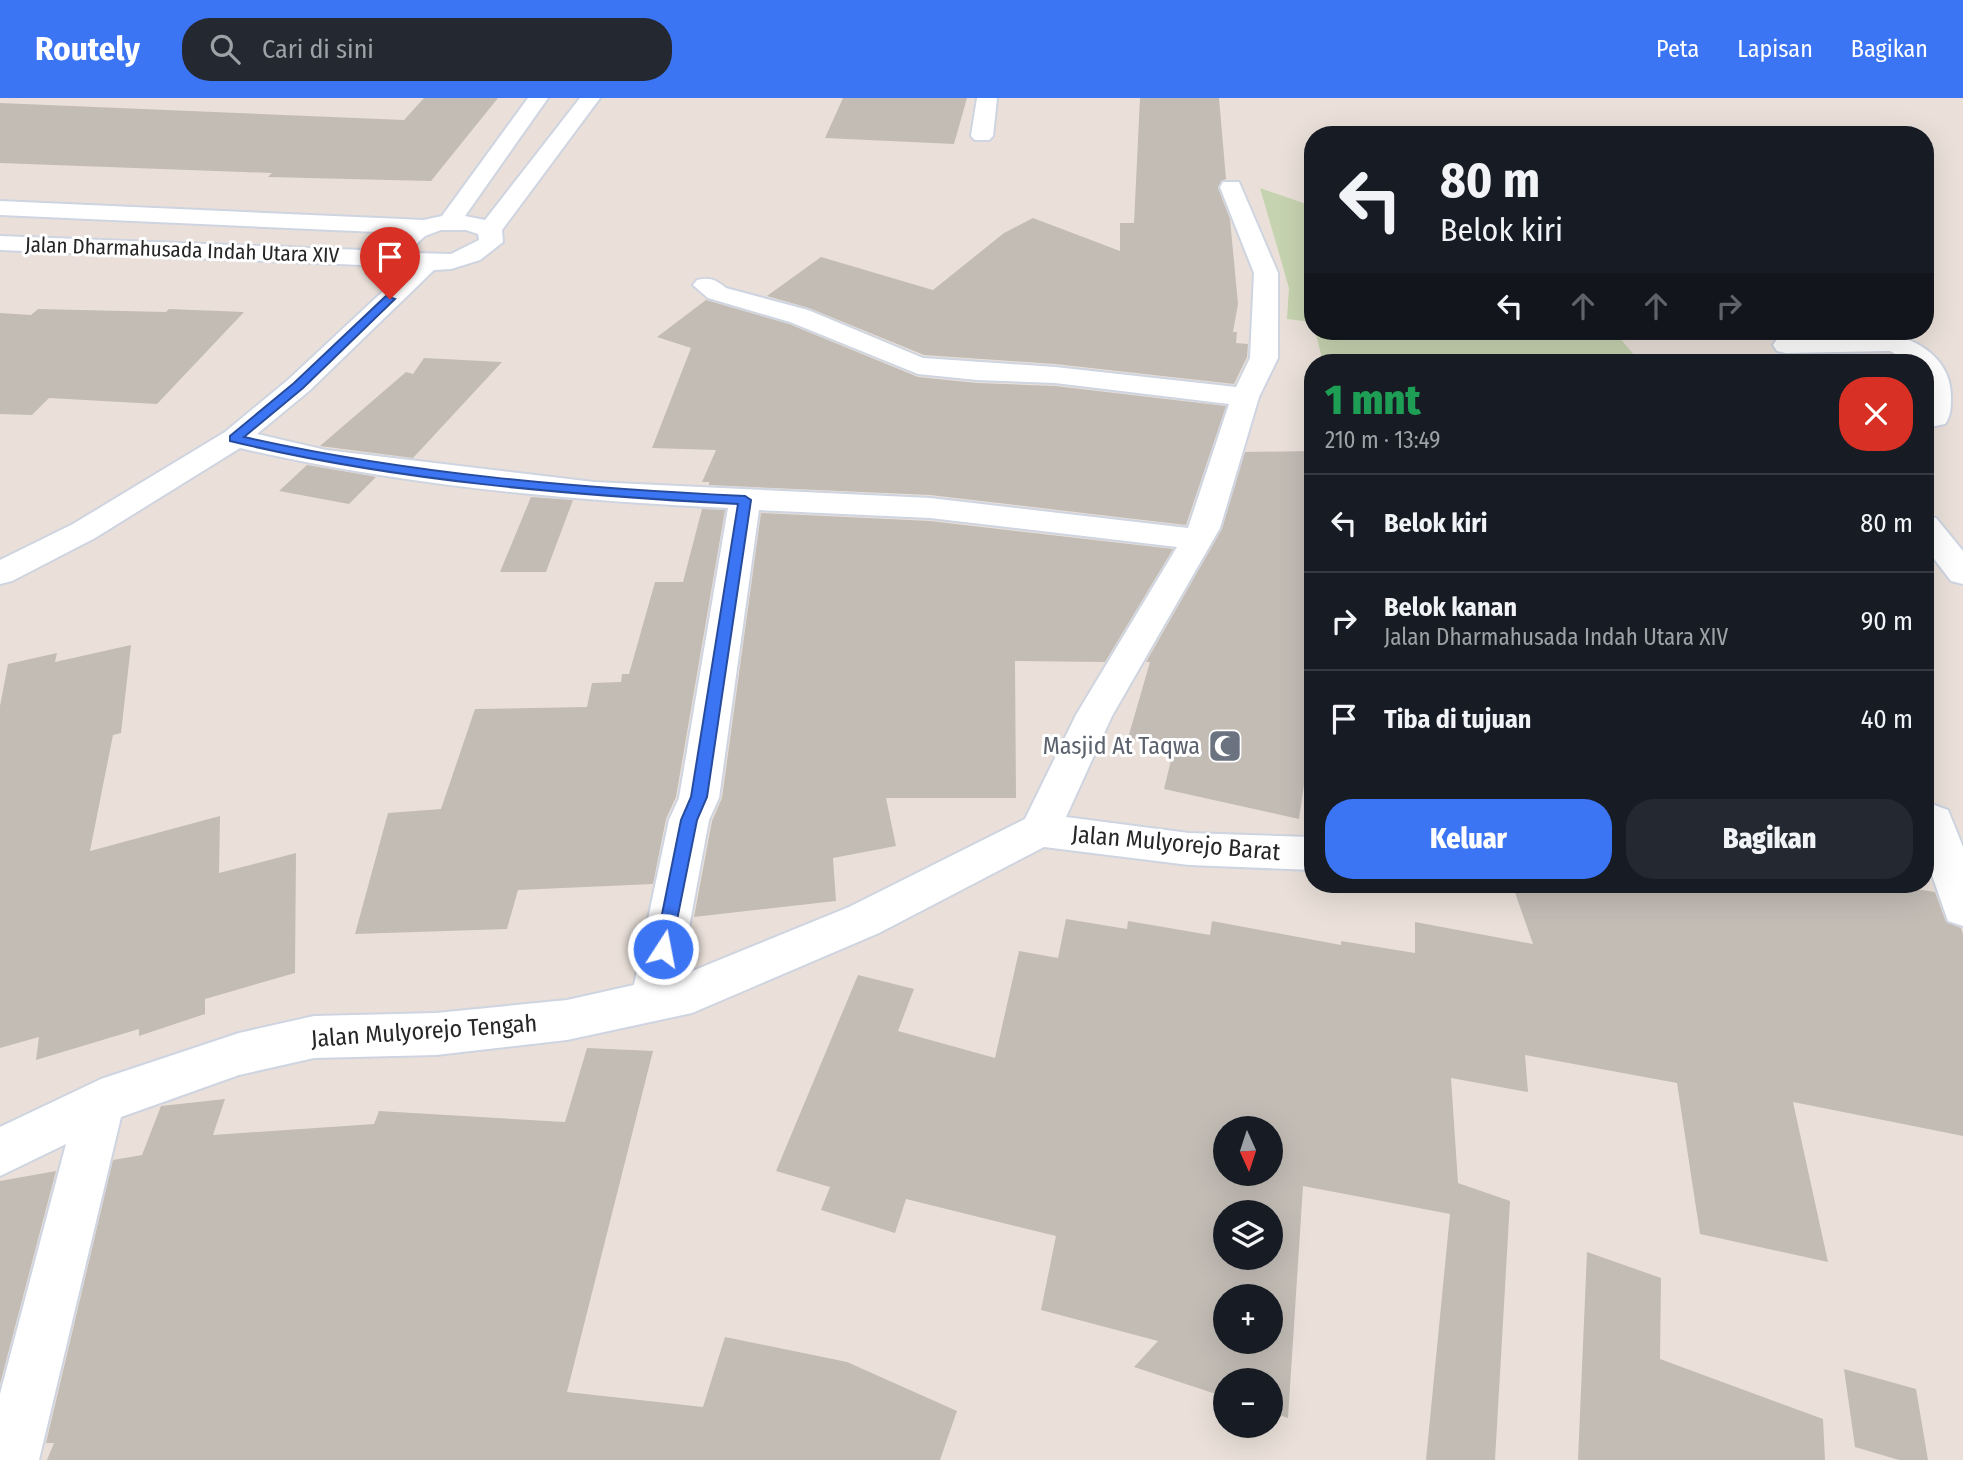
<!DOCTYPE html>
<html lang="id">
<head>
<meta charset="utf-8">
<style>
	:root { --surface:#171b24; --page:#242831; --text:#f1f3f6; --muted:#9ea1a6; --line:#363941; --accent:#3c75f3 }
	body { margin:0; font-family:"Fira Sans Condensed",sans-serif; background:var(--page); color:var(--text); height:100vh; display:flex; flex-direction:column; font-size:26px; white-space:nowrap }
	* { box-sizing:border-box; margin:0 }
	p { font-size:23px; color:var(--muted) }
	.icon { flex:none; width:38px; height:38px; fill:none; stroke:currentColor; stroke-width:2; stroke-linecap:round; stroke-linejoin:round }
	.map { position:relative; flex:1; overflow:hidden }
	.details { position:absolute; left:1304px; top:256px; width:630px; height:539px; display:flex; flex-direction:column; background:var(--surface); border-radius:28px; box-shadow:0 7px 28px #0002 }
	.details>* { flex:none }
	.banner { position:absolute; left:1304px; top:28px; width:630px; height:214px; border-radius:28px; box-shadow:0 7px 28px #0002; background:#171b24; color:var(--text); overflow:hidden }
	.needle { width:46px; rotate:177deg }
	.controls { position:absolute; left:1213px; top:1018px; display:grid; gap:14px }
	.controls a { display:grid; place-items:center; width:70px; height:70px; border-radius:50%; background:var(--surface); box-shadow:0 7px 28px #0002; font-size:35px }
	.pin { position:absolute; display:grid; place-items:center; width:60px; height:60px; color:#fff; margin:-72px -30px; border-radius:50% 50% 50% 0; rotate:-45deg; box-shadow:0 0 7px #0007 }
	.pin .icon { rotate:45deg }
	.me { position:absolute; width:77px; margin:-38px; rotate:11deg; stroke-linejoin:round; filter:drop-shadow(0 0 5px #0008) }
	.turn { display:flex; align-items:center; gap:24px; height:147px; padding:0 21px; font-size:32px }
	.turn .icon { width:91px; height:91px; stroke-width:2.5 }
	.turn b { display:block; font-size:49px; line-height:60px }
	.lanes { display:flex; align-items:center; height:66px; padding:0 21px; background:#0003; justify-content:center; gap:35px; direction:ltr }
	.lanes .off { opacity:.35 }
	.round { display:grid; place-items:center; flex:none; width:74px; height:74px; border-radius:28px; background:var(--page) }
	.summary { display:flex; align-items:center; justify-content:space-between; height:119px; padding:0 21px }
	h1 { font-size:42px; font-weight:800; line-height:52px; color:#1e9e55 }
	.primary-button { display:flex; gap:14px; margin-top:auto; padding:14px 21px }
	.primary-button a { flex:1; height:80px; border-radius:28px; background:var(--accent); color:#fff; font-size:28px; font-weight:800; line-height:80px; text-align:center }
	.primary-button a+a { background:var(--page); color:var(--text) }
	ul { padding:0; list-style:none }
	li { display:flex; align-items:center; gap:21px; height:98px; padding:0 21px; border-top:2px solid var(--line) }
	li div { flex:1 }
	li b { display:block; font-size:26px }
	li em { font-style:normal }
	header { display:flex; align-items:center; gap:42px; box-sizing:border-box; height:98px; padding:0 35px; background:var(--accent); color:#fff }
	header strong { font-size:33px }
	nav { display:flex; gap:38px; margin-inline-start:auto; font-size:24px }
	.search { width:490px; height:63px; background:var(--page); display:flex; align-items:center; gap:18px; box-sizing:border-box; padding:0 24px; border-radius:28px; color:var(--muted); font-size:26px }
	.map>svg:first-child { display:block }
	.cemetery { fill:#c6d3b0 }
	.building { fill:#c2bcb5; fill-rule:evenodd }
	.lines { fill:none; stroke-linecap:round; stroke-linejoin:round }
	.street-casing { stroke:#ced4e0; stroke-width:4 }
	.street { fill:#fff; fill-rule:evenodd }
	.route { fill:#3c75f3; stroke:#274c9e; stroke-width:2 }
	.labels { text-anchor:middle; stroke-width:6; stroke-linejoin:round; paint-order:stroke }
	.far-street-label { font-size:21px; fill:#272727; stroke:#fff }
	.worship-label { font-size:24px; fill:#5b616d; stroke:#fff; text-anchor:end }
	.street-label { font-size:24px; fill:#272727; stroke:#fff }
</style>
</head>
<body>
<header>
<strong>Routely</strong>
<div class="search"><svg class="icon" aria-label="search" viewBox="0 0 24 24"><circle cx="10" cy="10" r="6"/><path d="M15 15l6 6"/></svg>Cari di sini</div>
<nav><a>Peta</a><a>Lapisan</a><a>Bagikan</a></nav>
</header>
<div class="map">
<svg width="1963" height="1362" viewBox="0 0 1963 1362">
	<rect width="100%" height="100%" fill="#eae0d9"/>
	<path class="cemetery" d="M 1260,90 L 1312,108 L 1312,224 L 1287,221 L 1289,190 Z
		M 1315,233 L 1614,233 L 1640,264 L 1323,264 Z"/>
	<path class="building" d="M 424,0 L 498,0 L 431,83 L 268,79 L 272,75 L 0,65 L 0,5 L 404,22 Z
		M 843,0 L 967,0 L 954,46 L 825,40 Z
		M 1140,0 L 1219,0 L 1226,81 L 1221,83 L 1218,90 L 1230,121 L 1238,206 L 1233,234 L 1237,234 L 1236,245 L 1248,246 L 1247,259 L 1234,286 L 1055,266 L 924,257 L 809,210 L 767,198 L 821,159 L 933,192 L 1004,135 L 1033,120 L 1120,153 L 1120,125 L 1134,125 Z
		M 706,202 L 789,226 L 918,279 L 977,285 L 1055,288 L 1226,308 L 1186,427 L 930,397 L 709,387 L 709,384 L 702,384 L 716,352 L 652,350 L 691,250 L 657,239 Z
		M 38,211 L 166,214 L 169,211 L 244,214 L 157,306 L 49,300 L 32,317 L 0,316 L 0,215 L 31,217 Z
		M 424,260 L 502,264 L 413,360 L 320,348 L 406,274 L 413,276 Z
		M 1312,353 L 1312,632 L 1299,721 L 1164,691 L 1172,658 L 1140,651 L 1142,644 L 1128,640 L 1150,564 L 1146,564 L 1222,431 L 1245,354 Z
		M 307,367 L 360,376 L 376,379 L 349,406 L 279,393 Z
		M 531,399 L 573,402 L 546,474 L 500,474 Z
		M 702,411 L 725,412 L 676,699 L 666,721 L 653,786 L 518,792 L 507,831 L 355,836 L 388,715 L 441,711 L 475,611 L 587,609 L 592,585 L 621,584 L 622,576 L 629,576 L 655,484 L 683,484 Z
		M 761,415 L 930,423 L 1173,451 L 1105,564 L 1015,563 L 1016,700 L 886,700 L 896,748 L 833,760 L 836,803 L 694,819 L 712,723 L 722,700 Z
		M 131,547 L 121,635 L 113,637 L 90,753 L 220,718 L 219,775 L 296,755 L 295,875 L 205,901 L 205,916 L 139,938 L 139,931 L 36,962 L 39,939 L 0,950 L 0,608 L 8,566 L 57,555 L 55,564 Z
		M 1512,786 L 1885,786 L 1935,794 L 1946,824 L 1961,830 L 1963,836 L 1963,1038 L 1793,1004 L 1828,1164 L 1700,1136 L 1677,985 L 1525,957 L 1528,994 L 1451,980 L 1458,1085 L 1510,1103 L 1495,1362 L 1426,1362 L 1450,1116 L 1303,1088 L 1288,1320 L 1270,1314 L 1270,1283 L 1225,1283 L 1225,1299 L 1134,1269 L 1158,1243 L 1041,1212 L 1056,1138 L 906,1101 L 895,1135 L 821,1112 L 830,1089 L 776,1073 L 858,877 L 914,891 L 898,933 L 995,960 L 1019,853 L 1058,860 L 1066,821 L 1127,831 L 1128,823 L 1210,837 L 1212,823 L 1341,847 L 1341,843 L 1415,855 L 1415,824 L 1533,846 ZM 1225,1031 L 1270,1031 L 1270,1076 L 1225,1076 ZM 1225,1115 L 1270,1115 L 1270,1160 L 1225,1160 ZM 1225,1199 L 1270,1199 L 1270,1244 L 1225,1244 Z
		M 587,950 L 653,953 L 567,1294 L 703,1309 L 725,1239 L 847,1264 L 957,1313 L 940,1362 L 47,1362 L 54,1345 L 46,1345 L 113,1062 L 142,1057 L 161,1008 L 225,1001 L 213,1037 L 374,1026 L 379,1013 L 565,1024 Z
		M 56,1073 L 0,1286 L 0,1083 Z
		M 1587,1154 L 1661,1180 L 1660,1261 L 1823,1321 L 1825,1362 L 1578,1362 Z
		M 1844,1271 L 1916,1291 L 1928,1362 L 1899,1362 L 1855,1349 Z"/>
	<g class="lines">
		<defs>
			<path id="street" d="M 528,0 L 548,0 L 465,118 L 485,122 L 580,0 L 600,0 L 502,132 L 503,144 L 480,162 L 451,171 L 434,172 L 309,293 L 257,336 L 326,352 L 594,384 L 930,400 L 1188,430 L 1229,306 L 1055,285 L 977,282 L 918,276 L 790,224 L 708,200 L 693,187 L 697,182 C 710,179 716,182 726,190 L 808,212 L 923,260 L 1055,269 L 1236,289 L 1250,260 L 1254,175 L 1220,89 L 1223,84 L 1239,84 L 1278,175 L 1278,260 L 1259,299 L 1220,430 L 1112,618 L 1066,719 L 1189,735 L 1312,739 L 1312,772 L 1189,767 L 1044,749 L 879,835 L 692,915 L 567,942 L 436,957 L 314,960 L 239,977 L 121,1019 L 39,1362 L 0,1362 L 0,1296 L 66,1046 L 0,1078 L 0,1029 L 101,981 L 239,935 L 314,918 L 436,915 L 567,902 L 634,887 L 669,722 L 679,700 L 728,410 C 564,402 399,387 240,350 L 95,440 L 12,483 L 0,486 L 0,462 L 73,426 L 225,334 L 289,281 L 409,169 L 0,152 L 0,138 L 388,153 L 387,151 L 400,135 L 0,117 L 0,103 L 424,122 L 442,118 ZM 441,132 L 466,132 L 478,136 L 479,142 L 451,156 L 414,155 L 411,151 L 425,138 ZM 759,412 L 930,420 L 1177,449 L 1076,617 L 1025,721 L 849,809 L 680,878 L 709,722 L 719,700 Z
				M 977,0 L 997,0 L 993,38 L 989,42 L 975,42 L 971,38 Z
				M 1894,237 C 1925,245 1951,265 1951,299 C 1951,309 1951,318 1945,326 L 1925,330 L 1925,264 L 1910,264 L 1890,253 L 1786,255 L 1777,253 L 1773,247 L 1777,241 L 1786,239 Z
				M 1925,417 L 1936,420 L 1963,453 L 1963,486 L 1951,483 L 1925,449 Z
				M 1934,707 L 1948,712 L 1963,749 L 1963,828 L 1948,823 L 1925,757 L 1925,710 Z"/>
		</defs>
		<use href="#street" class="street-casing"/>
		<use href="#street" class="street"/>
	</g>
	<path class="route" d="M 386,198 L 395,201 L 303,290 L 244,339 C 408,376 577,390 745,398 L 751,402 L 707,699 L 697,722 L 670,857 L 663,859 L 657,857 L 655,851 L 681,722 L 691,699 L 738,406 C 569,397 395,383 230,343 L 230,338 L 294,285 Z"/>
	<defs>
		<symbol id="mosque-square" viewBox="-11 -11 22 22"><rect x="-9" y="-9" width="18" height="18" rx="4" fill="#6b7280" stroke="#fff"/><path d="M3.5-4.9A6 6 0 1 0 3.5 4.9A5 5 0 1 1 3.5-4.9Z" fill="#fff"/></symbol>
	</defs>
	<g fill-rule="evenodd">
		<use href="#mosque-square" x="1206" y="629" width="38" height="38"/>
	</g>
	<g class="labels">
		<g class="far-street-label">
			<text transform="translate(182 152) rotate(2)" y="7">Jalan Dharmahusada Indah Utara XIV</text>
		</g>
		<g class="worship-label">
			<text x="1200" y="656">Masjid At Taqwa</text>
		</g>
		<g class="street-label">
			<text transform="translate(1176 745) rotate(5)" y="8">Jalan Mulyorejo Barat</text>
			<text transform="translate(424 933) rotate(-4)" y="8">Jalan Mulyorejo Tengah</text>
		</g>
	</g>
</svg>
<div class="controls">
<a><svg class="needle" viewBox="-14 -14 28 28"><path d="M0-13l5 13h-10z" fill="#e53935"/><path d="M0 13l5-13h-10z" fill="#9ea1a6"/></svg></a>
<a><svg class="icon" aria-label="layers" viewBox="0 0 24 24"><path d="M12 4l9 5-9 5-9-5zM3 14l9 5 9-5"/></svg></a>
<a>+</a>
<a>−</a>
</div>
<div class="pin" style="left:390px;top:201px;background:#d93025"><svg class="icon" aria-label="arrive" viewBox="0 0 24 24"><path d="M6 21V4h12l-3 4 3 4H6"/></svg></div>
<svg class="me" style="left:663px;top:851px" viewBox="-20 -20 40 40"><circle r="17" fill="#3c75f3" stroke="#fff" stroke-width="3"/><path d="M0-11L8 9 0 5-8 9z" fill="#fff"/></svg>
<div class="banner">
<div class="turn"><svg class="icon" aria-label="left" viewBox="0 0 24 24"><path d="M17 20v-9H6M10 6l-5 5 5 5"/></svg><div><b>80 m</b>Belok kiri</div></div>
<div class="lanes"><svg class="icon" aria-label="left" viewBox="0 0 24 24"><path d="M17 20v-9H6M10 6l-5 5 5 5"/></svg><svg class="icon off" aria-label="ahead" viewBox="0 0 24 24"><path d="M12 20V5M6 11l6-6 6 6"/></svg><svg class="icon off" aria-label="ahead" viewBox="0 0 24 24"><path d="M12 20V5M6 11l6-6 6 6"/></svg><svg class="icon off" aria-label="right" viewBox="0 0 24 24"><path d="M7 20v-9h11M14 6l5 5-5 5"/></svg></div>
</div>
<section class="details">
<div class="summary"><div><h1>1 mnt</h1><p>210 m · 13:49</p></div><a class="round" style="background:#d93025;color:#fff"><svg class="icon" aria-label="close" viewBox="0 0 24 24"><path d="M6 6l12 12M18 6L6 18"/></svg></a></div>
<ul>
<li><svg class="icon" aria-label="left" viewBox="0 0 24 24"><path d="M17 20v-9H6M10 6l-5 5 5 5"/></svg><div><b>Belok kiri</b></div><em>80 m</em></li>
<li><svg class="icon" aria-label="right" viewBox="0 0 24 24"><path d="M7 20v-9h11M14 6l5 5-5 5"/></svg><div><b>Belok kanan</b><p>Jalan Dharmahusada Indah Utara XIV</p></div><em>90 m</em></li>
<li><svg class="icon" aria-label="arrive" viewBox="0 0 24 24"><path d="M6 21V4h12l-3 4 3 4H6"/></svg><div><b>Tiba di tujuan</b></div><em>40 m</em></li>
</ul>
<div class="primary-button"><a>Keluar</a><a>Bagikan</a></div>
</section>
</div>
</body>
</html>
